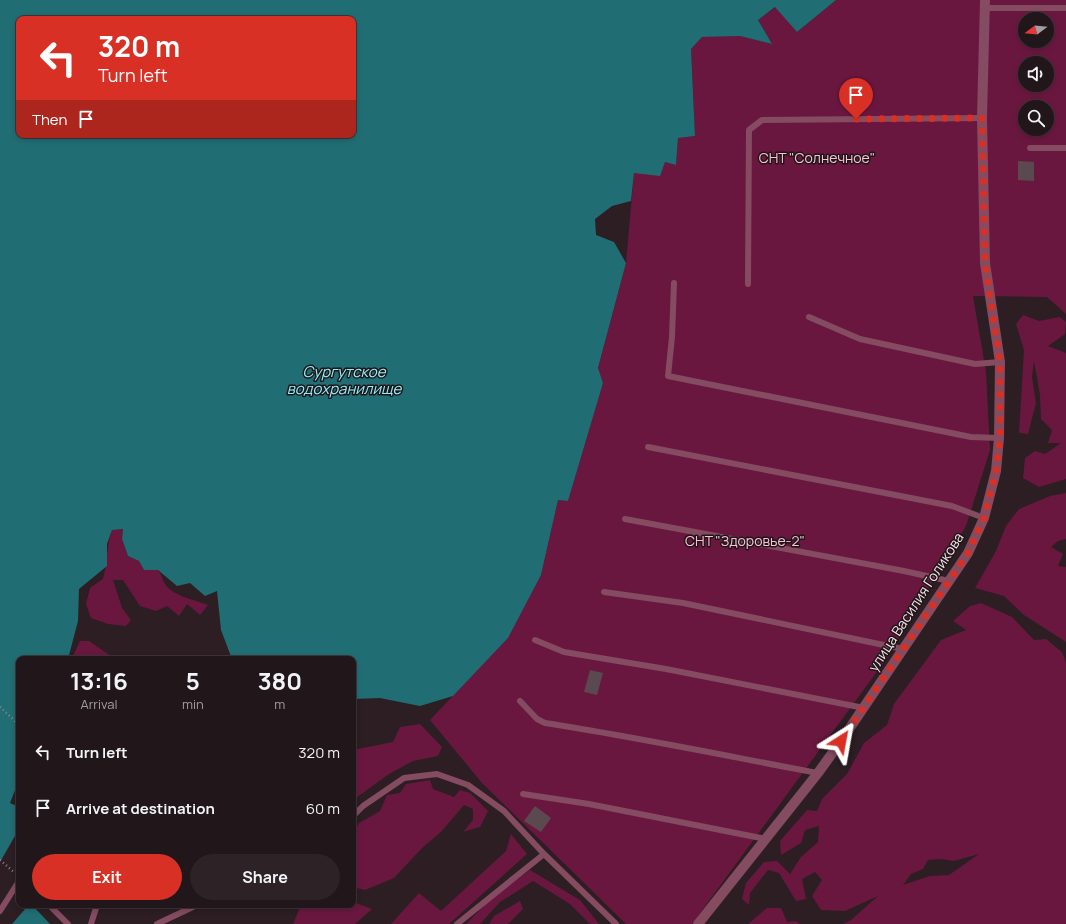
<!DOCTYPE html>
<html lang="en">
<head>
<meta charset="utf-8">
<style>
	:root { --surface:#21161a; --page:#2d2327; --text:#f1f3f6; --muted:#a29fa2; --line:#3e3539; --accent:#d93025 }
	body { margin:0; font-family:Manrope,sans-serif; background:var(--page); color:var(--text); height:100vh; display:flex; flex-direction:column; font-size:15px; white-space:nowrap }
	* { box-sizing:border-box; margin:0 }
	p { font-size:13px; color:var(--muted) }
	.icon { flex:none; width:22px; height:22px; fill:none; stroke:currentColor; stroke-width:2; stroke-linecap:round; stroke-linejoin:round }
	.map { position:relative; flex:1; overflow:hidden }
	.side { position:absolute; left:16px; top:656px; width:340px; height:252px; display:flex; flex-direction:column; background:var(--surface); border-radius:8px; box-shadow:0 2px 6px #0003,0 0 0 1px var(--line) }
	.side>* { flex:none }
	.guide { position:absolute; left:16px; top:16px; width:340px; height:122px; border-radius:8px; box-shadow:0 2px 6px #0003,0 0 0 1px var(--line); background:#d93025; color:#fff; overflow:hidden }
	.needle { width:26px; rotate:254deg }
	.fabs { position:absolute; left:1018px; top:12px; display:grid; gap:8px }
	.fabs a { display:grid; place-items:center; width:36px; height:36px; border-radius:50%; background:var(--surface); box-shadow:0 2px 6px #0003,0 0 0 1px var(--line); font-size:20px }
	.pin { position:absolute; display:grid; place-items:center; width:34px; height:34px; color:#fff; margin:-41px -17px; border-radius:50% 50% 50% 0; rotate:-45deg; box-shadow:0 0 4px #0007 }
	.pin .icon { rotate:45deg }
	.me { position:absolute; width:44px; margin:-22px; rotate:34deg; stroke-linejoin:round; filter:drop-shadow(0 0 3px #0008) }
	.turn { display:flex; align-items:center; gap:14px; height:84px; padding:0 16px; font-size:18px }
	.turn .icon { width:52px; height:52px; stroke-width:2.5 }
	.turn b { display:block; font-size:28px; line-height:34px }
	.then { display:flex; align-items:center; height:38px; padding:0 16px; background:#0003; gap:8px; font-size:15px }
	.eta { display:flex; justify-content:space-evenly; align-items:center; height:68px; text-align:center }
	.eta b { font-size:24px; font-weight:700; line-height:28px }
	.cta { display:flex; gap:8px; margin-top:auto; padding:8px 16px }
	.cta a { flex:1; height:46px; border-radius:24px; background:var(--accent); color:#fff; font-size:16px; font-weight:700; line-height:46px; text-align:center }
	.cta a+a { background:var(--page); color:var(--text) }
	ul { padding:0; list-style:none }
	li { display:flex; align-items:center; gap:12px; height:56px; padding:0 16px }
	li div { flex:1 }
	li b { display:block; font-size:15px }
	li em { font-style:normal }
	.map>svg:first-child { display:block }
	.green { fill:#6a173f; fill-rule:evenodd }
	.water { fill:#206e74; fill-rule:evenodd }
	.building { fill:#5a4a4f }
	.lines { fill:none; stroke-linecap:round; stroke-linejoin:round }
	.path { stroke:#908488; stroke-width:2.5; stroke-dasharray:1 3; stroke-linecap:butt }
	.lane { stroke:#844b61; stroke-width:6 }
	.street { stroke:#844b61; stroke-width:10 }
	.route { stroke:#d93025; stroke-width:7; stroke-dasharray:0 12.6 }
	.labels { text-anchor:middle; stroke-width:3; stroke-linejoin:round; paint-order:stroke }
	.park-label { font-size:14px; fill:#f6c4d5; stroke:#22151a }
	.street-label { font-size:14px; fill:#f1e7ea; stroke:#22151a }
	.water-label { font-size:15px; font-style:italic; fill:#91f1f9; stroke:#22151a }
</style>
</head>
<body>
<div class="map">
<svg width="1066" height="924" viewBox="0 0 1066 924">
	<rect width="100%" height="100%" fill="#2c1e23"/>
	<path class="green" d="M 836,0 L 1066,0 L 1066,314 L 1047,297 L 973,296 L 986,372 L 990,450 L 966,526 L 884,662 L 692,924 L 626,924 L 482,783 L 430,720 L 508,638 L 541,575 L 558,500 L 568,501 L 603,383 L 598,369 L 626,263 L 634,173 L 665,162 L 676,165 L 678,138 L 695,136 L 691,49 L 702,37 L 740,36 L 772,44 L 758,20 L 776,7 L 797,32 ZM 1025,19 L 1047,19 L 1047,41 L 1025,41 ZM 1025,63 L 1047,63 L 1047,85 L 1025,85 ZM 1025,107 L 1047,107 L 1047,129 L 1025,129 Z
		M 1023,315 L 1039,321 L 1060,317 L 1066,322 L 1065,334 L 1048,346 L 1066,353 L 1066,479 L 1039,487 L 1023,478 L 1025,458 L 1035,451 L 1045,454 L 1061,443 L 1048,443 L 1052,430 L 1041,419 L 1040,395 L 1034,361 L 1032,377 L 1036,403 L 1028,434 L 1019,433 L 1024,350 L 1016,324 Z
		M 1066,493 L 1066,539 L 1058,541 L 1051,547 L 1063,554 L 1058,566 L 1066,567 L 1066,642 L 1024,615 L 1004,596 L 975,588 L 996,551 L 1006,526 L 1019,509 L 1050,496 Z
		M 123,529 L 122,539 L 128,556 L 139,561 L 144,570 L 158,570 C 162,575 162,579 165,584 C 173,596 195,600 208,605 L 200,615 L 187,604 L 179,616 L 167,606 L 156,611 L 140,606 L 123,580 L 113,580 L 122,608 L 131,620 L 126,626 L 108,624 L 91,618 L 86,604 L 90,588 L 103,579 C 108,562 106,547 112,530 Z
		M 981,603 L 1012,617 L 1034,640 L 1046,639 L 1062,652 L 1066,663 L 1066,924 L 843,924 L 851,920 L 878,896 L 845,911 L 821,910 L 812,896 L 822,880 L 815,872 L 802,879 L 806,899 L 796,901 L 779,873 L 768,870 L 750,893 L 749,905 L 742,899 L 746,883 L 764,862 L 777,861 L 790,874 L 801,857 L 818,842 L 819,826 L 805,830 L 801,843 L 781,855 L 780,841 L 807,810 L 817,811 L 822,799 L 847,774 L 864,743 L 887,725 L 894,704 L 941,640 L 966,630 L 953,621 L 970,606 ZM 979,854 L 949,875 L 930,876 L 903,885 L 911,874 L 923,869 L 928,860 L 941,859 L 954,861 Z
		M 80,641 L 89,641 L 115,659 L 74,659 L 73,656 Z
		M 420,724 L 442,747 L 438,756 L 413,761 L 389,774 L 353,800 L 354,776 L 353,750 L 393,742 L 400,727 Z
		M 430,780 L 433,789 L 454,797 L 460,790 L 470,793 L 488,811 L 480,827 L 463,832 L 473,820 L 473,809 L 464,805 L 441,832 L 422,848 L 394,878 L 365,890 L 353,887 L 353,834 L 359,823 L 380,811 L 387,795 L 400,793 L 406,784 Z
		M 511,834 L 527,854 L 449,924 L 391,924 L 419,893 L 441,911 L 506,851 Z
		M 530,870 L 580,900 L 599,924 L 590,924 L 570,904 L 533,881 L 500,902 L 480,924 L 466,924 L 495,895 Z
		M 520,901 L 523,909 L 508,924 L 489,924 L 494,916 Z
		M 353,902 L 372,909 L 355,924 L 293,924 L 301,905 L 353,905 Z
		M 767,908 L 781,908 L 787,922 L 796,921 L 800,924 L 748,924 Z"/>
	<path class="water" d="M 0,0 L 836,0 L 797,32 L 775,7 L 758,20 L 772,44 L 740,36 L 702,37 L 691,49 L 695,136 L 678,138 L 676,165 L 665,162 L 660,176 L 634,173 L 631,201 L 612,206 L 595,219 L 596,235 L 614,242 L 626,263 L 598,368 L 603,383 L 568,501 L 558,500 L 541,575 L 508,638 L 453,696 L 420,706 L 380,698 L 353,699 L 353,659 L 232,659 L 221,630 L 217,591 L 205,596 L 190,583 L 177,586 L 158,570 L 144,570 L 139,561 L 128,556 L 122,539 L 123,529 L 112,530 L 107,544 L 107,566 L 79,589 L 78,621 L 68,659 L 19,659 L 19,780 L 10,803 L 19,807 L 19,829 L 0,862 ZM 19,19 L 353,19 L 353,135 L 19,135 Z
		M 30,906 L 33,906 L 50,924 L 12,924 L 26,908 Z"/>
	<path class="building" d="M 1018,161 L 1034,162 L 1034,181 L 1018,180 Z
		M 590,670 L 603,673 L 597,695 L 584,692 Z
		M 535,806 L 551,818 L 541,832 L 524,821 Z"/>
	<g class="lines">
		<path class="path" d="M 0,707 L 19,725
			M 0,860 L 15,873"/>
		<path class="lane" d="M 985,8 L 1066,8
			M 1030,148 L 1066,148
			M 674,283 L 672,337 L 668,376 L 971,437 L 999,438
			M 748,284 L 749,130 L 762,120 L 982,118
			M 809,317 L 860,339 L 975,364 L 1000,362
			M 648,447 L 952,506 L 984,518
			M 625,519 L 904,571 L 949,581
			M 604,592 L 683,603 L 903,649
			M 535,640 L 564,652 L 666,669 L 864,708
			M 520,701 L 537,719 L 545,723 C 636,737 727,756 818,773
			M 523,794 L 589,804 L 766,839
			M 353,816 L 363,806 L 404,778 L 437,774 L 468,785 L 504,811 L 544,854 L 616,924
			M 49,905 L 68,924
			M 0,911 L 19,881
			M 91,924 L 97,905
			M 157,924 L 197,905
			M 457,924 L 544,854"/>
		<path class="street" d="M 698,924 L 818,773 L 841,741 L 968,553 L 984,518 L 996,471 L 999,438 L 1000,362 L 985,263 L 982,118 L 985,0"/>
	</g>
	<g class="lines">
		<path class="route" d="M 841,741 L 968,553 L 984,518 L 996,472 L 1000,438 L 1000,362 L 985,263 L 982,118 L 856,119"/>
	</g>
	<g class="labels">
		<g class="park-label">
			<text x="817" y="163">СНТ "Солнечное"</text>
			<text x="745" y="546">СНТ "Здоровье-2"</text>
		</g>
		<g class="street-label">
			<text transform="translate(916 602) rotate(-57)" y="5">улица Василия Голикова</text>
		</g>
		<g class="water-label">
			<text x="344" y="377">Сургутское<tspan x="344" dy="17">водохранилище</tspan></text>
		</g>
	</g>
</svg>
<div class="fabs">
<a><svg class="needle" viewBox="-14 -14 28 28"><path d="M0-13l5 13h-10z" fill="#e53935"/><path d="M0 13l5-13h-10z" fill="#a29fa2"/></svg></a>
<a><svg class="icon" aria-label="sound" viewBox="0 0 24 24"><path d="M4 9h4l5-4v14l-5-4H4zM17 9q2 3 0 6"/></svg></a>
<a><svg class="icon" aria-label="search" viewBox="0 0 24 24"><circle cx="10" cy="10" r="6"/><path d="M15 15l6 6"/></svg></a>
</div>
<div class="pin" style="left:856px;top:119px;background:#d93025"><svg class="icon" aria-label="arrive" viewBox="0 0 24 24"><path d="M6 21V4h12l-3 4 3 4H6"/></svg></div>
<svg class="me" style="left:841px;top:741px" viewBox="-20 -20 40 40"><path d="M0-17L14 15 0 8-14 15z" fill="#d93025" stroke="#fff" stroke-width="4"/></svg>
<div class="guide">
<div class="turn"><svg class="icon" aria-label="left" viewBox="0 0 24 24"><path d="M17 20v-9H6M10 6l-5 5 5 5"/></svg><div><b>320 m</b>Turn left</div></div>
<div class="then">Then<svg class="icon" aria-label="arrive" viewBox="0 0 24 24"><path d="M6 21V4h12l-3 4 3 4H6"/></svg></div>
</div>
<section class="side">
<div class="eta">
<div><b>13:16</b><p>Arrival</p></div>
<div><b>5</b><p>min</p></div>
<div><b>380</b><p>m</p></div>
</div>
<ul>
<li><svg class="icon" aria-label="left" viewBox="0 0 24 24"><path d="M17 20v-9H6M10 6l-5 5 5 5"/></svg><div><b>Turn left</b></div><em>320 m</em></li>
<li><svg class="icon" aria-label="arrive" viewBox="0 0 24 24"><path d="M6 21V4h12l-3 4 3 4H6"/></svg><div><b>Arrive at destination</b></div><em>60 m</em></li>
</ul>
<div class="cta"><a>Exit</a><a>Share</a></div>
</section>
</div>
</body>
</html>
